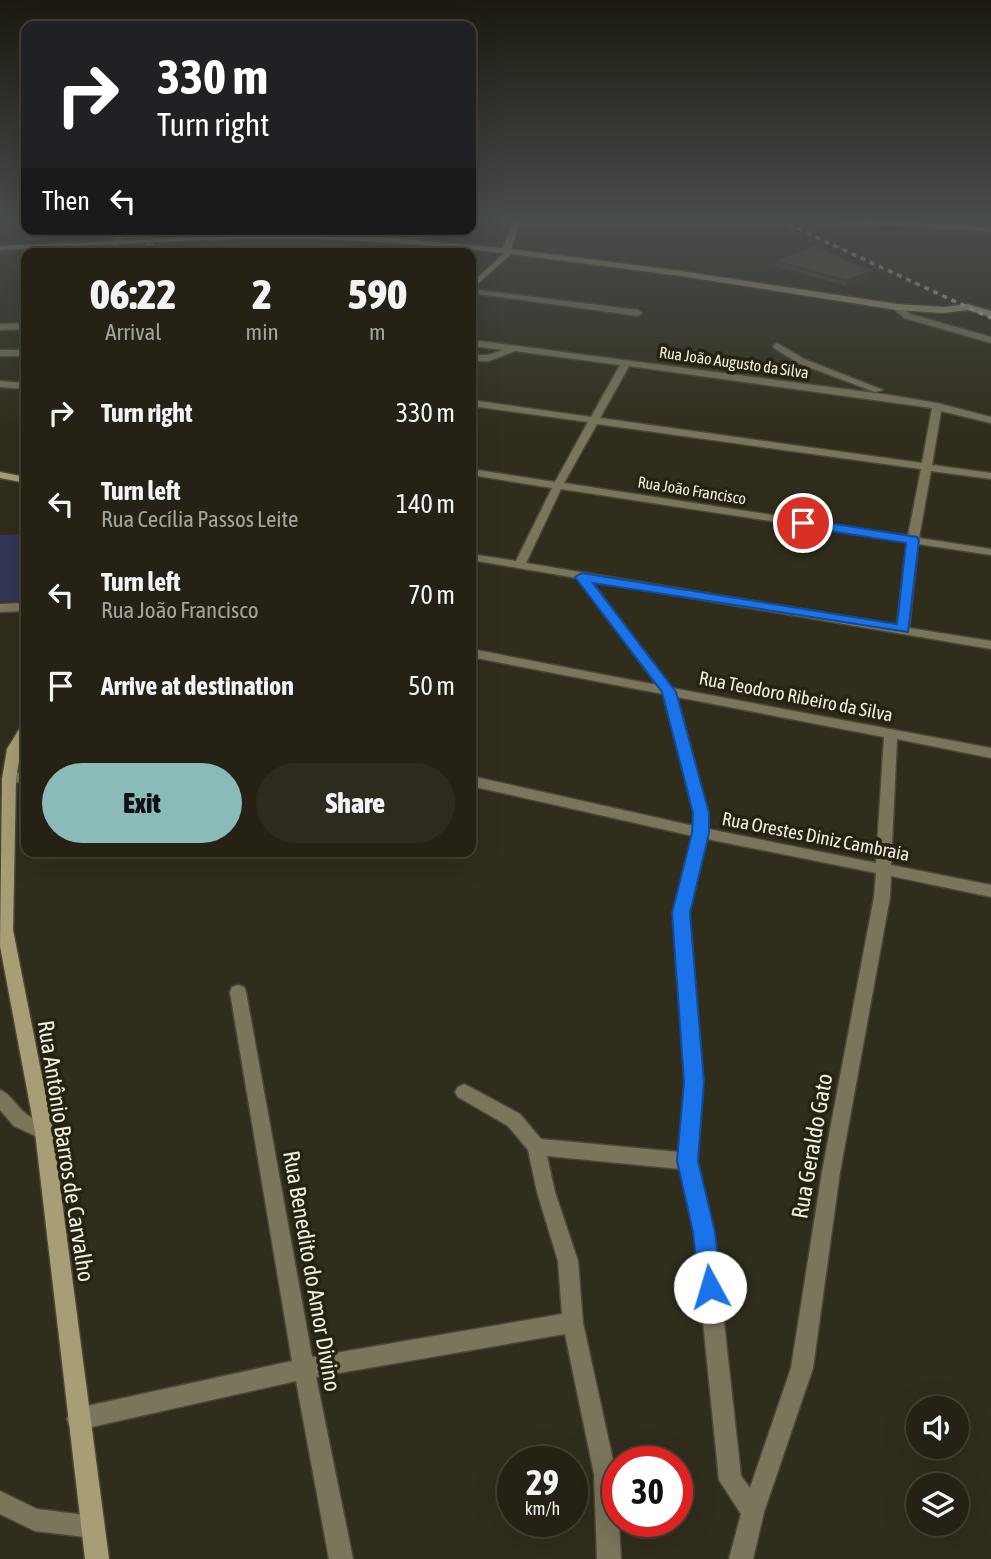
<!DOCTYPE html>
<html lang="en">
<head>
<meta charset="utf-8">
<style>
	:root { --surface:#252215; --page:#2d2a1e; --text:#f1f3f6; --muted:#a3a4a0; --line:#423f34; --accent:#8bbbb9 }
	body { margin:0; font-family:"Asap Condensed",sans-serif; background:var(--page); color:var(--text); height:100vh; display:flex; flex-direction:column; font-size:26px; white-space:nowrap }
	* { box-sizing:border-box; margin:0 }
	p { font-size:23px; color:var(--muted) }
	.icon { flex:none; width:38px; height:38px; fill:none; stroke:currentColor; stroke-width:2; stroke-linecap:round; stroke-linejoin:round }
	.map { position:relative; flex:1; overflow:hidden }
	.side { position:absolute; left:21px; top:248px; width:455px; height:609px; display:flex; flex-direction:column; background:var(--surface); border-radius:14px; box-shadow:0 7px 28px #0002,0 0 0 2px var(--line) }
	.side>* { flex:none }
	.hud { position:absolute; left:21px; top:21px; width:455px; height:214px; border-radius:14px; box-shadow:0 7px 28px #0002,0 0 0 2px var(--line); background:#202124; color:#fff; overflow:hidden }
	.fabs { position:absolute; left:906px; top:1396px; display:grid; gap:14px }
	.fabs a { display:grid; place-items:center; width:63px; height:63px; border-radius:50%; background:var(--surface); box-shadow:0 7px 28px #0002,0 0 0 2px var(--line); font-size:35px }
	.speed { position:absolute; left:497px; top:1446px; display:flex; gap:14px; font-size:35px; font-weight:700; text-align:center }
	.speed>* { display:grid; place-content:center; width:91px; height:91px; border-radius:50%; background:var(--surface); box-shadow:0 7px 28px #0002,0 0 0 2px var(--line); line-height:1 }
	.speed small { font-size:18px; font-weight:400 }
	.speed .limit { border:10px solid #d22; background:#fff; color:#111 }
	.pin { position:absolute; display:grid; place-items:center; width:60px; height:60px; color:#fff; margin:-30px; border:4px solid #fff; border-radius:50%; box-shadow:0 2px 7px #0007 }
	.me { position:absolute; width:77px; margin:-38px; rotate:354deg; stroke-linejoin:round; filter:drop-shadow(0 0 5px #0008) }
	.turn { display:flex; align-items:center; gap:24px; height:147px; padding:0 21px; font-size:32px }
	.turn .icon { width:91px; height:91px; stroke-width:2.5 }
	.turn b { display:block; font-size:49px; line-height:60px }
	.then { display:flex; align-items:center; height:66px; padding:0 21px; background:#0003; gap:14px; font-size:26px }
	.eta { display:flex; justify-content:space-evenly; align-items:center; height:119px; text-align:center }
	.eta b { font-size:42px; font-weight:800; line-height:49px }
	.button { display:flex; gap:14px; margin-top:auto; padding:14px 21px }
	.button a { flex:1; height:80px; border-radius:42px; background:var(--accent); color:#111; font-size:28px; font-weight:800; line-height:80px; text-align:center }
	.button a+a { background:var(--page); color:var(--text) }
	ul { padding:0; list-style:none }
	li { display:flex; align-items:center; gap:21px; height:91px; padding:0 21px }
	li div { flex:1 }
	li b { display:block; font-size:26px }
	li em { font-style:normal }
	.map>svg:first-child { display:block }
	.green { fill:#323554 }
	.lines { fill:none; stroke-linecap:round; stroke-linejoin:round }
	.street-casing { stroke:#4c4838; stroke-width:3 }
	.secondary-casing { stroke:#4c4838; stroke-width:3 }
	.street { fill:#7b755c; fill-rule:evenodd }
	.secondary { fill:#a79e75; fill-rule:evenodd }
	.rail { stroke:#bdbaad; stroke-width:3.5; stroke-dasharray:5 5; stroke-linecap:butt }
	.wall { fill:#464233 }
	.shaded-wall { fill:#393629 }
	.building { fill:#514d3b; stroke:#393629; stroke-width:2 }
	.route { fill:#1a73e8; stroke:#114b97; stroke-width:2 }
	.labels { text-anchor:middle; stroke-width:7; stroke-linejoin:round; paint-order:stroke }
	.far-street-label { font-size:16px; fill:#f0ede2; stroke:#272313 }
	.street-label { font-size:19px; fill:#f0ede2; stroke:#272313 }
	.near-street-label { font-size:23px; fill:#f0ede2; stroke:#272313 }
</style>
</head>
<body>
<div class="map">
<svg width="991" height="1559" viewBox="0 0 991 1559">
	<rect width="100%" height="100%" fill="#312d1c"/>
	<path class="green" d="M 26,534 L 26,601 L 0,602 L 0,535 Z"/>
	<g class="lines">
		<defs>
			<path id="street" d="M 124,229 L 132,229 L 118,246 L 112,246 L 112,242 Z
				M 220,229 L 228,229 L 218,241 L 212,241 L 211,239 Z
				M 318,229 L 326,229 L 320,239 L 314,239 Z
				M 412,229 L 420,229 L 412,244 L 406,244 Z
				M 147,240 L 154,242 L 152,254 L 144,254 Z
				M 99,243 L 106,245 L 103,254 L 95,254 Z
				M 471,289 L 638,310 L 642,313 L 638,316 L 471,293 Z
				M 894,305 L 900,305 L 910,314 L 991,337 L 991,343 L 904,318 L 894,309 Z
				M 26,323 L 26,329 L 0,330 L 0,324 Z
				M 471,340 L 890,395 L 937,403 L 991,417 L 991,423 L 941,411 L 932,465 L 991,473 L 991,479 L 931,471 L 919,538 L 991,549 L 991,555 L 918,544 L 909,628 L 991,641 L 991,649 L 591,581 L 672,688 L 991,748 L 991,758 L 897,739 L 891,865 L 991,885 L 991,897 L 891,876 L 890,897 L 840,1172 L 813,1368 L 764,1512 L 753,1559 L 729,1559 L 741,1514 L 719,1480 L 694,1232 L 680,1169 L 547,1156 L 555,1192 L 578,1261 L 583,1323 L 616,1474 L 621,1559 L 597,1559 L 594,1474 L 565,1334 L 316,1377 L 353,1559 L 329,1559 L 296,1381 L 78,1430 L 70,1427 L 67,1419 L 70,1411 L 78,1408 L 292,1361 L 230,992 L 232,987 L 238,985 L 244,987 L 246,992 L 312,1357 L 562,1314 L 558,1261 L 537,1192 L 528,1150 L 508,1126 L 458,1097 L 455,1092 L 458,1087 L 464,1084 L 470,1087 L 520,1114 L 541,1139 L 679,1152 L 685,1082 L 673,913 L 693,836 L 471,786 L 471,776 L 694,826 L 694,813 L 663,694 L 471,657 L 471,649 L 657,685 L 577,578 L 471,560 L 471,554 L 516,561 L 552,488 L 471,475 L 471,469 L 555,482 L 588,422 L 471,406 L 471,400 L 591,417 L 620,365 L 515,351 L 489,361 L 471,361 L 471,355 L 488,355 L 503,350 L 471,346 ZM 629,366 L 932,408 L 922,463 L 600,418 ZM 597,424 L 921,469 L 908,536 L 564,483 ZM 561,489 L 907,542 L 897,625 L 526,563 ZM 677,697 L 884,737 L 876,863 L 708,829 L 708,813 ZM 707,839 L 876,873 L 874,897 L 822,1172 L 791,1368 L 750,1488 L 741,1476 L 714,1232 L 697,1161 L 703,1082 L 689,913 Z
				M 777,343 L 804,359 L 883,390 L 875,392 L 798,363 L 774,348 L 773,346 Z
				M 0,350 L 26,350 L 26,356 L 0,356 Z
				M 0,381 L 26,383 L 26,389 L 0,387 Z
				M 26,603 L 26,611 L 0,612 L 0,604 Z
				M 26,771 L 26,781 L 9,784 L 2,779 L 4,776 Z
				M 0,1090 C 11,1094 16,1106 25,1113 C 34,1121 48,1121 53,1132 L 50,1138 L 44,1140 L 14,1126 L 0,1110 Z
				M 0,1491 L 37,1509 L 93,1516 L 101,1519 L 104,1527 L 101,1535 L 93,1538 L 35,1531 L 0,1514 Z"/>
			<path id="secondary" d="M 513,220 L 521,220 L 511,249 L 681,271 L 897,304 L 943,307 L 968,304 L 991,311 L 991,317 L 968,310 L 943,313 L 897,310 L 681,276 L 511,254 L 471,290 L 471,284 L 504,253 C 428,245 352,238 276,239 C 184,239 92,246 0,250 L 0,246 L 278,234 L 391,238 L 503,248 Z
				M 821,220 L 862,220 L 991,227 L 991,231 L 825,222 Z
				M 0,472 L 26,477 L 26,483 L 0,478 Z
				M 26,725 L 26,740 L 21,749 L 16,779 L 13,930 L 53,1132 L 109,1559 L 85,1559 L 35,1132 L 0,946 L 2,779 L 7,749 L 21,726 Z"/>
		</defs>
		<use href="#street" class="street-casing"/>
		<use href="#secondary" class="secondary-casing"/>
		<use href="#street" class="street"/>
		<use href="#secondary" class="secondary"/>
		<path class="rail" d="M 779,220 L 991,318"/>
	</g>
	<path class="wall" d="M 776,261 L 870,275 L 846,286 L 775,266 Z"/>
	<path class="shaded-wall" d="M 871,271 L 870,275 L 846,286 L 847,281 Z"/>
	<path class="building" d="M 815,245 L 871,271 L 847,281 L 776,261 Z"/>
	<linearGradient id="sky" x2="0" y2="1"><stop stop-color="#1b190f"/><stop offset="0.5" stop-color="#484c4b"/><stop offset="1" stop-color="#484c4b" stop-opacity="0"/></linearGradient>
	<rect width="991" height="438" fill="url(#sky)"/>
	<path class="route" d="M 803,519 L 917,537 L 919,540 L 908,632 L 593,583 L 676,692 L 709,813 L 709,833 L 690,913 L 704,1082 L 698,1161 L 715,1232 L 721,1287 L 718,1295 L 710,1298 L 702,1295 L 699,1287 L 693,1232 L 677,1161 L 684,1082 L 672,913 L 692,833 L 693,813 L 662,692 L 575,577 L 582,573 L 897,624 L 906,543 L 799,526 L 797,523 Z"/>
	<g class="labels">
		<g class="far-street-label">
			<text transform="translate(734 362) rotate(8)" y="6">Rua João Augusto da Silva</text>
			<text transform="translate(692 490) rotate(9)" y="6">Rua João Francisco</text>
		</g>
		<g class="street-label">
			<text transform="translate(796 696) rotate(11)" y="7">Rua Teodoro Ribeiro da Silva</text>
			<text transform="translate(816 836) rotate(11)" y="7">Rua Orestes Diniz Cambraia</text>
		</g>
		<g class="near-street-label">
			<text transform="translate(812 1146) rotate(-80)" y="8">Rua Geraldo Gato</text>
			<text transform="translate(66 1151) rotate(81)" y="8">Rua Antônio Barros de Carvalho</text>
			<text transform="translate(312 1271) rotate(80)" y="8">Rua Benedito do Amor Divino</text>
		</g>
	</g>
</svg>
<div class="fabs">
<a><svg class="icon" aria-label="sound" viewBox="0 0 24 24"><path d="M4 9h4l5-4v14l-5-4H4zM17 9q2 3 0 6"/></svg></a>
<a><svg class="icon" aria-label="layers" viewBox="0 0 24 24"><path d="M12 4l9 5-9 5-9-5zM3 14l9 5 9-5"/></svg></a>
</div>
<div class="speed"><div>29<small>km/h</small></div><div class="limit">30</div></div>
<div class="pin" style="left:803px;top:523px;background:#d93025"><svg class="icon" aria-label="arrive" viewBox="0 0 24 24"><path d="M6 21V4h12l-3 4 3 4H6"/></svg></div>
<svg class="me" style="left:710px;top:1287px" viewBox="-20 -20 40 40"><circle r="19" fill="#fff"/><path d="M0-13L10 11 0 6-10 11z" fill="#1a73e8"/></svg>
<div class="hud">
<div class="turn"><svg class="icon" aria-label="right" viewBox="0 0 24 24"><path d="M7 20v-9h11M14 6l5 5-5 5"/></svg><div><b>330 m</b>Turn right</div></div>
<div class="then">Then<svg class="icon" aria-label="left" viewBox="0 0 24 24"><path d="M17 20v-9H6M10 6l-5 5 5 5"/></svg></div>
</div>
<section class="side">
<div class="eta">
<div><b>06:22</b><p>Arrival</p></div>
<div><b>2</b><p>min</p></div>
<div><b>590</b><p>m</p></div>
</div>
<ul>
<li><svg class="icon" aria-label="right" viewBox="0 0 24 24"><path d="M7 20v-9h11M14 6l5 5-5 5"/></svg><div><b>Turn right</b></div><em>330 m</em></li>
<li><svg class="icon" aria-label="left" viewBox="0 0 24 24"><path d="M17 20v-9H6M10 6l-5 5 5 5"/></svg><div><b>Turn left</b><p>Rua Cecília Passos Leite</p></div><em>140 m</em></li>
<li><svg class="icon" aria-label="left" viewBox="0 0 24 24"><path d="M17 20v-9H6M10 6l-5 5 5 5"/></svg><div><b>Turn left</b><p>Rua João Francisco</p></div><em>70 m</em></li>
<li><svg class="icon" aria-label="arrive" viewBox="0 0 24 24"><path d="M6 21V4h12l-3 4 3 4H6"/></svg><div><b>Arrive at destination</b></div><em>50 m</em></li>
</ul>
<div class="button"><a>Exit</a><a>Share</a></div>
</section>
</div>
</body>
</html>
